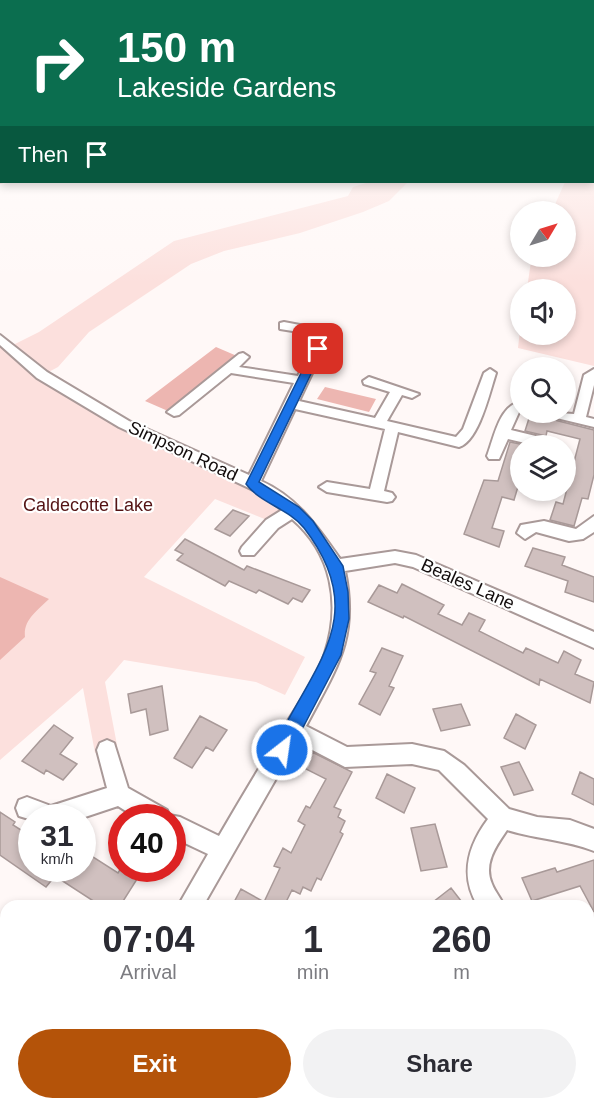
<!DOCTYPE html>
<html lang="en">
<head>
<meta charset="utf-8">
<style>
	:root { --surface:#fff; --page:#f2f2f3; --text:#2b2b33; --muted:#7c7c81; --accent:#b45309 }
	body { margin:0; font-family:Helvetica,sans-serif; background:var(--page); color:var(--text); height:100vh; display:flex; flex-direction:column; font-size:22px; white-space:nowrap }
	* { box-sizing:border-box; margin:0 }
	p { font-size:20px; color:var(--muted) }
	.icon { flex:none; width:33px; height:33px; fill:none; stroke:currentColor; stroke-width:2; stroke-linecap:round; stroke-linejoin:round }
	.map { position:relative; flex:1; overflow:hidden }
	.panel { position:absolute; left:0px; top:900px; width:594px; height:210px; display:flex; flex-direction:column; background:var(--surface); border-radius:18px 18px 0 0; box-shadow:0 3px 9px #0003 }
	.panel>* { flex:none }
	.banner { position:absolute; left:0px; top:0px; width:594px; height:183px; box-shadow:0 3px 9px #0003; background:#0b6e4f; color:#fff; overflow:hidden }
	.needle { width:39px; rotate:52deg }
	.buttons { position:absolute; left:510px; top:201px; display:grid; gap:12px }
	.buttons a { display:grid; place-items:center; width:66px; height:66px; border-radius:50%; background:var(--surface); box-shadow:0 3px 9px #0003; font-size:30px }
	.speed { position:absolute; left:18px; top:804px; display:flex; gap:12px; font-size:30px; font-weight:700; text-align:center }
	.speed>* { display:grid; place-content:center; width:78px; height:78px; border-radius:50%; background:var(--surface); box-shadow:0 3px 9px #0003; line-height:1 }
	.speed small { font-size:15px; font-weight:400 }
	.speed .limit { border:9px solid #d22; background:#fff; color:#111 }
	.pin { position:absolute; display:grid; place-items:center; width:51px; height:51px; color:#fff; margin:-26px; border-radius:12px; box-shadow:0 3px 9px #0006 }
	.me { position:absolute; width:66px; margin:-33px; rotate:30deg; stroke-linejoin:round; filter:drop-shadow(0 0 4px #0008) }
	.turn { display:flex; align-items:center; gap:21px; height:126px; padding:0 18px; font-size:27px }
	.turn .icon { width:78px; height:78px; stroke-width:2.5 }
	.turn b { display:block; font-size:42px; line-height:51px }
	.then { display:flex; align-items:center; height:57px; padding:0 18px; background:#0003; gap:12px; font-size:22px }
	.eta { display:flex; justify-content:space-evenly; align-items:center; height:102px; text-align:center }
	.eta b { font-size:36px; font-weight:800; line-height:42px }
	.primary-button { display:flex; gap:12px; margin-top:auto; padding:12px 18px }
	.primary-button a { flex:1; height:69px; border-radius:36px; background:var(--accent); color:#fff; font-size:24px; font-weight:800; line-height:69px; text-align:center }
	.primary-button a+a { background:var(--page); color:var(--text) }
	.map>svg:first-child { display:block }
	.green { fill:#fce0dd }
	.water { fill:#edb6b1 }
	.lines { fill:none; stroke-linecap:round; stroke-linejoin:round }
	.river { fill:#edb6b1; fill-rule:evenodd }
	.building { fill:#d0c0bf; stroke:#a89998; stroke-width:1.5 }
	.minor-casing { stroke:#a99998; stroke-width:4 }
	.minor { fill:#fff; fill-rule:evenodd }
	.route { fill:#1a73e8; stroke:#114b97; stroke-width:1.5 }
	.labels { text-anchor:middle; stroke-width:4.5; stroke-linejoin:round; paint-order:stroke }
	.street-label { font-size:18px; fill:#120c0c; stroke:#fff }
	.park-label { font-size:18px; fill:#531314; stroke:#fff }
</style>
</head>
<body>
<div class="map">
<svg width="594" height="1110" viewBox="0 0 594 1110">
	<rect width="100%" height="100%" fill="#fff8f7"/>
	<path class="green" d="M 594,154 L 594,366 L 518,348 L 520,330 L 520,334 L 566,334 L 566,290 L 527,289 L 531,261 L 533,257 L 566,256 L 566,212 L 552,211 L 565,182 L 592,182 Z
		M 369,182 L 408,182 L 389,201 L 363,212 L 300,233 L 224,251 L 191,264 L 89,332 L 58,367 L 43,375 L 294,510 L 267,520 L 215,499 L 144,577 L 305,657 L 285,695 L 256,682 L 124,660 L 105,682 L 117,745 L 95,753 L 83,688 L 0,760 L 0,339 L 9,347 L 39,332 L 174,241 L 348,196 L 353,187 Z"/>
	<path class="water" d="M 216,347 L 237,356 L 168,411 L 145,401 Z
		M 325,387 L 376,399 L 369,412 L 317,399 Z
		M 0,577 L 49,599 C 37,611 23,620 25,637 L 0,660 Z"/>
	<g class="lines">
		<path class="river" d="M 0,174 L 2,182 L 7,182 L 0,184 Z"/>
	</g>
	<path class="building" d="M 531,412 L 541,412 L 543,417 L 594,430 L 594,475 L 588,499 L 582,498 L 574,526 L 550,520 L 556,502 L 563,504 L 580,439 L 547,431 L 546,436 L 525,431 Z
		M 510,442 L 520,444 L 520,480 L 514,500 L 502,497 L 492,528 L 504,531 L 499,547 L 464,534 L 484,480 L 498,481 Z
		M 233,510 L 249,516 L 230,536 L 215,529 Z
		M 185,539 L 244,570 L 247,566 L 310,590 L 302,602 L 293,598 L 288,604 L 259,590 L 256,593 L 229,581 L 225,586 L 177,560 L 183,554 L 175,550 Z
		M 533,548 L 565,557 L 562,565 L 594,577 L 594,602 L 565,592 L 568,581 L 525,566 Z
		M 402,584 L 444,605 L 438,614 L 462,625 L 469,613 L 485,620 L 479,631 L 523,653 L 526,648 L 558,663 L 564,651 L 581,660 L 575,674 L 594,682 L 590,703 L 540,679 L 539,685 L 404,616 L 403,618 L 368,602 L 379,585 L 397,593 Z
		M 382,648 L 403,656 L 389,686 L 394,688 L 380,715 L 359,704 L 376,673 L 370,671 Z
		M 162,686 L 168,730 L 150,735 L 146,709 L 131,713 L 128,694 Z
		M 461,704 L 470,725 L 441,731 L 433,709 Z
		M 516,714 L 536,725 L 525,749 L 504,738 Z
		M 200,716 L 227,730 L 213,751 L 206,747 L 192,768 L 174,758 Z
		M 54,725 L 73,738 L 60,754 L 77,764 L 63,780 L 46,770 L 44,774 L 22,761 Z
		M 312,752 L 352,772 L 334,807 L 341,810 L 338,817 L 345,821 L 340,832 L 343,834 L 321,880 L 317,878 L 311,891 L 303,887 L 300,894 L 292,890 L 284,906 L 232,906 L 241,889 L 264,902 L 280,868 L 274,866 L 283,848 L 291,853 L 305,825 L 298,821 L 306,806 L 310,808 L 326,779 L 304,768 Z
		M 519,762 L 533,790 L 514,795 L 501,767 Z
		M 580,772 L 594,779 L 594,805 L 572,794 Z
		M 387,774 L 415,788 L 404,813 L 376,798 Z
		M 0,812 L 15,822 L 13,825 L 32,837 L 32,868 L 82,868 L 90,855 L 118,873 L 121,868 L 144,868 L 120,906 L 101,906 L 55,876 L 46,887 L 0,855 Z
		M 435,824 L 447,867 L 421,871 L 411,828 Z
		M 594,860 L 594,912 L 580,886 L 532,901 L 522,878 L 555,868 L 557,872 Z
		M 451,888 L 465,906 L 428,906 Z"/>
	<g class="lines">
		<defs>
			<path id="minor" d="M 592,128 L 594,128 L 594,132 L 592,132 Z
				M 284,322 L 321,329 L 327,325 L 333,329 L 299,401 L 375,418 L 390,392 L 364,384 L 363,381 L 369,377 L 419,394 L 412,398 L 402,395 L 387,421 L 456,437 L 463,429 L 484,373 L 490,369 L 496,373 C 490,391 479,441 459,447 L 398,432 L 384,491 L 392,493 L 395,497 L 392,501 L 387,502 L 327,492 L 319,487 L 327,482 L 370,489 L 385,429 L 295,409 L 261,481 C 297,497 318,527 340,559 L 395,551 L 416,555 L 594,632 L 594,648 L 413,567 L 395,563 L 345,571 C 359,639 336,669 306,726 L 347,747 L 412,744 L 444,751 L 464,765 L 509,809 L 537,817 L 570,820 L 594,829 L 594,851 C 566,840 536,839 507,830 C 496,846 483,864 492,884 C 495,892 501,898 504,906 L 478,906 C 459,875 468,846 488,819 L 439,770 L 412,764 L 345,767 L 297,742 L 203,906 L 178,906 L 208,854 L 172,837 L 172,818 L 137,818 L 118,806 L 82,818 L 32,818 L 32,820 L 19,816 L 16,808 L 19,800 L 27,797 L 51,806 L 107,788 L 97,750 L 100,743 L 107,740 L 114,743 L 128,788 L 167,810 L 169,815 L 180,817 L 219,836 C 238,803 258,770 278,737 C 291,715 318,676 325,653 C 341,604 332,553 292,519 L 278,528 L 254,555 L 242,555 L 240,551 L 242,547 L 266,520 L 282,510 L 262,494 L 119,427 L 37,378 L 0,345 L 0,335 L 47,372 L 129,421 L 249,475 L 294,383 L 231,373 L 179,415 L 174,416 L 167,412 L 239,354 L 243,353 L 249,357 L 239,367 L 298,376 L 318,335 L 280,329 L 280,323 Z
				M 594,369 L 594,385 L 586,417 L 594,419 L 594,427 L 544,415 L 543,412 L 574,414 L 584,375 Z
				M 520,402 L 520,410 L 511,430 L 552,440 L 554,443 L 553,446 L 538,446 L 508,439 L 499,459 L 489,459 L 487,456 C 494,438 499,406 520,402 Z
				M 594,516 L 594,532 L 583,539 L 569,541 L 536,532 L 525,539 L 517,533 L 521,525 L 544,521 L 576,529 Z
				M 65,1104 L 93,1104 L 90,1110 L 62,1110 Z
				M 341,1104 L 369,1104 L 369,1108 L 342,1110 Z"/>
		</defs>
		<use href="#minor" class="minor-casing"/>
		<use href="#minor" class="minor"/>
	</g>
	<linearGradient id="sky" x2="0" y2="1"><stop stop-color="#aab5d2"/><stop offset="0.45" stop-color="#fffcfb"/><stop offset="1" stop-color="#fffcfb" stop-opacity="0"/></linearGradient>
	<rect width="594" height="283" fill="url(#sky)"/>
	<path class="route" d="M 318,346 L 323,349 L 259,482 L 299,507 L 313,521 L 343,566 L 348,592 L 349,619 L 341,655 L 288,756 L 282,758 L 276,756 L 273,750 C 309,669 374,618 304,528 C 289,509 260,503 246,484 L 313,349 Z"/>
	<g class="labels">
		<g class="street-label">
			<text transform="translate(183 451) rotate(25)" y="6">Simpson Road</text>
			<text transform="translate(468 584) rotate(24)" y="6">Beales Lane</text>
		</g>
		<g class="park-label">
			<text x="88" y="511">Caldecotte Lake</text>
		</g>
	</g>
</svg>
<div class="buttons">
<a><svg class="needle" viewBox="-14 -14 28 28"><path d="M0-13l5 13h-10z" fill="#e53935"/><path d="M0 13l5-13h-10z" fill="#7c7c81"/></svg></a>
<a><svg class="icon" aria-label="sound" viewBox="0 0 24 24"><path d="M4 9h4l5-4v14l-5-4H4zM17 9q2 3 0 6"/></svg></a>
<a><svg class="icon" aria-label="search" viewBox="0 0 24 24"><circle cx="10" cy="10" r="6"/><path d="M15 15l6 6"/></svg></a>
<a><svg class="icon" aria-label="layers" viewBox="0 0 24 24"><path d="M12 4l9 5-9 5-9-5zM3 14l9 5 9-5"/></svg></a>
</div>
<div class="speed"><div>31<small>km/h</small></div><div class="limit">40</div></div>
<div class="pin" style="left:318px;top:349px;background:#d93025"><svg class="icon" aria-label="arrive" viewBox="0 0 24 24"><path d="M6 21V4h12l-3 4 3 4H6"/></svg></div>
<svg class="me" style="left:282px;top:750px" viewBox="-20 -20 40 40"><circle r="17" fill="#1a73e8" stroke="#fff" stroke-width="3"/><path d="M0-11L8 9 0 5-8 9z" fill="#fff"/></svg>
<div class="banner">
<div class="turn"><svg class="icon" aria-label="right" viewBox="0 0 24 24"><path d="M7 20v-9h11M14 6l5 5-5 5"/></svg><div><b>150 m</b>Lakeside Gardens</div></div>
<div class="then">Then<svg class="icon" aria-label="arrive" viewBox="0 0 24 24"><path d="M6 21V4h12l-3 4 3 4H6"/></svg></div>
</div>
<section class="panel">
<div class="eta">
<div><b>07:04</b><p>Arrival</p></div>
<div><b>1</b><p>min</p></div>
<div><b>260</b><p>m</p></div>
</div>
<div class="primary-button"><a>Exit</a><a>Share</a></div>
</section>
</div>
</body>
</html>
